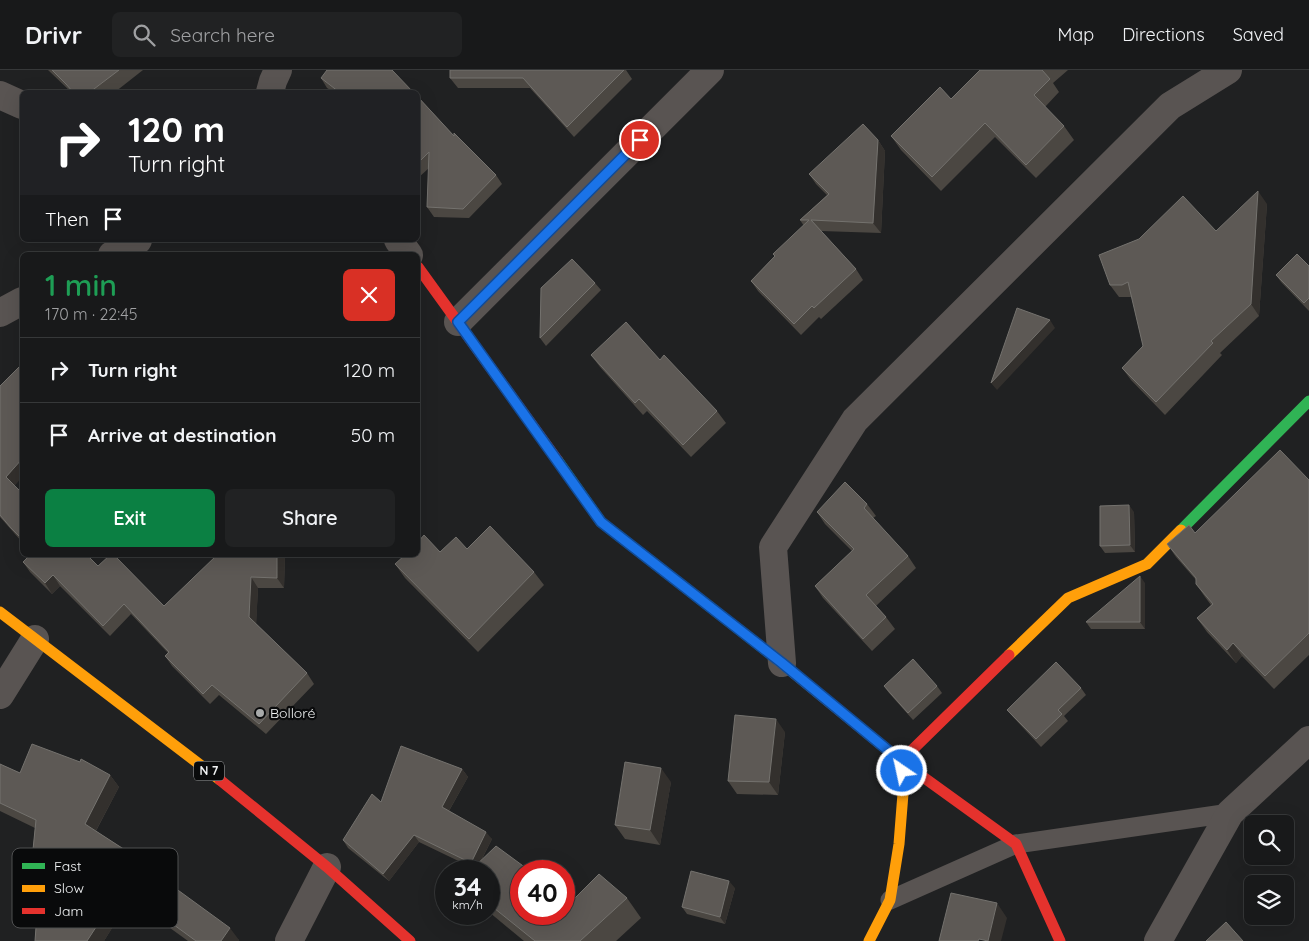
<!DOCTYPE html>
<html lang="en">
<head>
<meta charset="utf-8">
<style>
	:root { --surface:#18191a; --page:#212223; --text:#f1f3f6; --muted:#9fa0a2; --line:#363839; --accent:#0b8043 }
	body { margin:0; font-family:Quicksand,sans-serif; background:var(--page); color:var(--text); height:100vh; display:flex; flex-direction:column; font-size:19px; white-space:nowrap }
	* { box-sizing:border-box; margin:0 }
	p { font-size:16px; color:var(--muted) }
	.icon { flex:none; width:28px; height:28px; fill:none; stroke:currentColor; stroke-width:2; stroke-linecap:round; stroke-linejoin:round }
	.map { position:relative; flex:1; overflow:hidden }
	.details { position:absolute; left:20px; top:182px; width:400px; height:305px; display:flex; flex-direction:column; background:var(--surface); border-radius:8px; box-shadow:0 5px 20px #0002,0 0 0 1px var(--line) }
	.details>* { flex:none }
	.hud { position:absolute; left:20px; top:20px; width:400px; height:152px; border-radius:8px; box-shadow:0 5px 20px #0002,0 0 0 1px var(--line); background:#202124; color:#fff; overflow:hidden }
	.fabs { position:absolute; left:1244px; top:745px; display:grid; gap:10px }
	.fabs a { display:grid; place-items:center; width:50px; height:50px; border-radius:8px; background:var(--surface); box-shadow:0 5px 20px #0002,0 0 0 1px var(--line); font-size:25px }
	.speed { position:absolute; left:435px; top:790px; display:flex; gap:10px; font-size:25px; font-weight:700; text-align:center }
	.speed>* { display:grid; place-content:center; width:65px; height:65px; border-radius:50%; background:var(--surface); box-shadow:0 5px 20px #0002,0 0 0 1px var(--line); line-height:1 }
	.speed small { font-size:12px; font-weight:400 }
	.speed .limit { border:8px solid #d22; background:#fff; color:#111 }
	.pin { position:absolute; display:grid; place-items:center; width:42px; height:42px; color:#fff; margin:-21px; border:2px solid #fff; border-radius:50%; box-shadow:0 1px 5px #0007 }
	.me { position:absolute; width:55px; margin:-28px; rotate:326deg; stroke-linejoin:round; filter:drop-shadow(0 0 4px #0008) }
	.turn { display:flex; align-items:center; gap:18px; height:105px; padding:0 25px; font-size:22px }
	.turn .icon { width:65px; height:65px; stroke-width:2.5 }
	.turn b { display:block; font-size:35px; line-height:42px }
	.then { display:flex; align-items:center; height:48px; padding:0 25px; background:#0003; gap:10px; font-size:19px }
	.round { display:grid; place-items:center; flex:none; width:52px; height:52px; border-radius:8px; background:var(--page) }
	.head { display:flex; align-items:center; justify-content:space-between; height:85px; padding:0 25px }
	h1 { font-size:30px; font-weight:600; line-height:38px; color:#1e9e55 }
	.cta { display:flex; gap:10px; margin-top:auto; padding:10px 25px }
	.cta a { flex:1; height:58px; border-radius:8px; background:var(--accent); color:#fff; font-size:20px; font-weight:600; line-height:58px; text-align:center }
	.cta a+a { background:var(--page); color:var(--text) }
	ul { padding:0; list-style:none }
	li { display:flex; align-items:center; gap:15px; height:65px; padding:0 25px; border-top:1px solid var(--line) }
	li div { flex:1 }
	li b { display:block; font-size:19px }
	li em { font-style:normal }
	header { display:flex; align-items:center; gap:30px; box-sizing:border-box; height:70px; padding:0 25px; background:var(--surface); border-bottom:1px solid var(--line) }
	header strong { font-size:24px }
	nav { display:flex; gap:28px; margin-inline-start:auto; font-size:18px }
	.search { width:350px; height:45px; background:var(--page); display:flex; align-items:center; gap:12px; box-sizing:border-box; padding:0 18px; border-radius:8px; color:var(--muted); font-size:19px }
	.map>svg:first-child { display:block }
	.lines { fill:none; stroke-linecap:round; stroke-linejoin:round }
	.lane { stroke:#595452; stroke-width:19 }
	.street { stroke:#595452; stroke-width:28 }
	.fast { stroke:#30b455; stroke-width:11 }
	.slow { stroke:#ff9f0a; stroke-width:11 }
	.jam { stroke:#e5322d; stroke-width:11 }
	.wall { fill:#4b4742 }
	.shaded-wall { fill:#33302d }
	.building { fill:#5d5955; stroke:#74726e }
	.route-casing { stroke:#114b97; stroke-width:12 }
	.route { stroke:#1a73e8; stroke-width:9 }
	.poi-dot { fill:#a8aaaa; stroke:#090a0b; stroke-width:2 }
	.labels { text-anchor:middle; stroke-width:4.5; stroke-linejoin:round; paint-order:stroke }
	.shield { fill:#090a0b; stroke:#abadae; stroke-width:1 }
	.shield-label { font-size:12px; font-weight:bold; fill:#f1f3f4 }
	.poi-label { font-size:14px; fill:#f1f3f4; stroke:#090a0b; text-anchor:start }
	.key { fill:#090a0b; stroke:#4f5051; stroke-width:1 }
	.key-label { font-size:14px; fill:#f1f3f4 }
</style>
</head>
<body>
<header>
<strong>Drivr</strong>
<div class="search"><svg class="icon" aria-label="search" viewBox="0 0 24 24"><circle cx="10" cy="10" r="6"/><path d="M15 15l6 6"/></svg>Search here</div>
<nav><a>Map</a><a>Directions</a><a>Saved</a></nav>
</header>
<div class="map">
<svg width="1309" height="871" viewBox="0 0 1309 871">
	<rect width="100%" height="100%" fill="#202122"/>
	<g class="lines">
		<path class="lane" d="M 890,830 L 1016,774 L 1230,743"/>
		<path class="street" d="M 270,22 L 273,11 L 278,0
			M 0,25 L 22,35
			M 398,170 L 409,185
			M 112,185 L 138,170
			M 0,243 L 22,231
			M 458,252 L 710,0
			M 782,593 L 773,477 L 855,350 L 1170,36 L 1228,0
			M 0,625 L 35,569
			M 289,871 L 327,797
			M 1158,871 L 1230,743 L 1309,670"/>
		<path class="fast" d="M 558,391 L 601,452 L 773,586
			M 1181,460 L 1309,331"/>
		<path class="slow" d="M 0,542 L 220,710
			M 1009,585 L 1068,528 L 1147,494 L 1181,460
			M 773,586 L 901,691 L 904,711 L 899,774 L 890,830 L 869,871"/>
		<path class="jam" d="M 418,197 L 558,391
			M 1009,585 L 901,691 L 1016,774 L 1060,871
			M 220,710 L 327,797 L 410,871"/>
	</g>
	<path class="wall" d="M 48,0 L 143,0 L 115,22 L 71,22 Z
		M 623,0 L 626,0 L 632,9 L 574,67 L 530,18 L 458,18 L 450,8 Z
		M 980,0 L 1068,0 L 1053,13 L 1059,22 L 1045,37 L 1064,56 L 1074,70 L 1036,108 L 995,67 L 941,121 L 901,80 L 891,66 L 951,29 Z
		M 321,8 L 413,22 L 334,22 L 327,18 Z
		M 418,27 L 454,66 L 496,105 L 502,114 L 469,148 L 434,147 L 427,137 L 429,98 L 418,108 Z
		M 878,70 L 885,81 L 881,163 L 821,161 L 856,199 L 863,210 L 821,249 L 819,247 L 801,265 L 758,221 L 751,211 L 804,156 L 800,150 L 827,125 L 816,114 L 809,104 Z
		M 1267,134 L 1259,246 L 1220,283 L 1222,285 L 1165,345 L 1131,310 L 1122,298 L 1143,276 L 1132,227 L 1119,227 L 1110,215 L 1216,161 Z
		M 1309,196 L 1309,241 L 1281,212 L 1276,205 Z
		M 595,213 L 601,220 L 546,276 L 540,268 Z
		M 591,285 L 660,290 L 717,341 L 726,353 L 691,387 L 647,341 L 643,345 L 600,297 Z
		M 0,316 L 15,416 L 22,423 L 22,472 L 0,447 Z
		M 1309,410 L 1309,585 L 1274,619 L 1242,586 L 1236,593 L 1207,562 L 1197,548 L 1211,535 L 1205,527 L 1196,514 L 1196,510 L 1176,487 L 1167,474 L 1195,463 Z
		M 867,434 L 876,446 L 873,448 L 908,486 L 916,498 L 876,536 L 886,547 L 895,559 L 872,581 L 823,528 L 815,516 L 852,481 L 825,454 L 817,442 Z
		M 1134,442 L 1135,482 L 1105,483 L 1100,476 Z
		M 467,479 L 534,502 L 544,515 L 478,582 L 405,508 L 395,494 L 440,482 Z
		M 285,485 L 284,518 L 258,518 L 256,554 L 307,603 L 314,614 L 266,664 L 219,625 L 210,634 L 172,596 L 165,586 L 168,583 L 131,544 L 110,566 L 60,516 L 52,524 L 30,502 L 23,492 L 98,496 L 164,536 Z
		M 1145,513 L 1145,559 L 1091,559 L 1086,552 Z
		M 884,616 L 937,616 L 942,623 L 913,650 L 889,623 Z
		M 1081,618 L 1086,625 L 1064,646 L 1068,651 L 1041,677 L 1013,647 L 1007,640 Z
		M 785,662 L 778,725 L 737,724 L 728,711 Z
		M 0,694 L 20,703 L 110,705 L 119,717 L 96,761 L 139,789 L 142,793 L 239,870 L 238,871 L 188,871 L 130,829 L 104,871 L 35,871 L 37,841 L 28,829 L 35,758 L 0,741 Z
		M 462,699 L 468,707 L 449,741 L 492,769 L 481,791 L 571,832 L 627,828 L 641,848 L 616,871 L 524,871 L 489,842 L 489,801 L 473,798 L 419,772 L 389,811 L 348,778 L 343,770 L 381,732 Z
		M 671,712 L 660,775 L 625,769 L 615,755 Z
		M 735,818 L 725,854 L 687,844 L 682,837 Z"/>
	<path class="shaded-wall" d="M 878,70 L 885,81 L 881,163 L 873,153 Z
		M 1258,121 L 1267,134 L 1259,246 L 1251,234 Z
		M 1050,250 L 1055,258 L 997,320 L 991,313 Z
		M 22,389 L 22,407 L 13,418 L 6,407 Z
		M 1129,435 L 1134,442 L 1135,482 L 1130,475 Z
		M 277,485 L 285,485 L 284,518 L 277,508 Z
		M 53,505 L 60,516 L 52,524 L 45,513 Z
		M 1140,506 L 1145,513 L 1145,559 L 1140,552 Z
		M 251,507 L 258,518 L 256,558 L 249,547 Z
		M 1233,573 L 1242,586 L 1236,593 L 1227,580 Z
		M 776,649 L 785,662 L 778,725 L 769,712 Z
		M 661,698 L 671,712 L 660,775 L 650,760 Z
		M 462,699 L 468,707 L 447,744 L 442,737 Z
		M 110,705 L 119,717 L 93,766 L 85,754 Z
		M 486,762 L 492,769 L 476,800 L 471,793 Z
		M 414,765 L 419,772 L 389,811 L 383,804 Z
		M 729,811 L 735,818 L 725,854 L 720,847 Z
		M 122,817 L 130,829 L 104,871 L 87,871 Z
		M 997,833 L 1007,848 L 1001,871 L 988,871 Z
		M 230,858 L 239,870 L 238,871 L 221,871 Z"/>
	<path class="building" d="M 52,0 L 119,0 L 90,22 L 73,22 L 66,14 Z
		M 327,0 L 392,0 L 413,22 L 339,22 L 321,8 Z
		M 450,0 L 624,0 L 567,57 L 523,8 L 450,8 Z
		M 980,0 L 1042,0 L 1050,9 L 1034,25 L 1064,56 L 1026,95 L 985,53 L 932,107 L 891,66 L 940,17 L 951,29 Z
		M 418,27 L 454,66 L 454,63 L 496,105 L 463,139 L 427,137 L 429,82 L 418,93 Z
		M 863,54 L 878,70 L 873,153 L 811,150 L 856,199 L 814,238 L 812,236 L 794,254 L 751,211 L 775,186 L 773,184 L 809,150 L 800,150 L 829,124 L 809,104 Z
		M 1258,121 L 1251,234 L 1211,271 L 1213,273 L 1156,332 L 1122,298 L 1143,276 L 1128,212 L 1122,215 L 1110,215 L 1099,185 L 1139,169 L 1183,126 L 1216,161 Z
		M 1297,184 L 1309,196 L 1309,228 L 1304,233 L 1276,205 Z
		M 572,189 L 595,213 L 540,268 L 541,218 Z
		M 1017,238 L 1050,250 L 991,313 Z
		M 626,252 L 660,290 L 664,285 L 717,341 L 683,375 L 639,329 L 635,333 L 591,285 Z
		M 22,294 L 22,389 L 6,407 L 22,423 L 22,469 L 11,458 L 0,445 L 0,316 Z
		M 1280,380 L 1309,410 L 1309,563 L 1265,606 L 1233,573 L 1227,580 L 1197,548 L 1213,534 L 1196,514 L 1196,508 L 1167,474 L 1189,455 L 1195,463 Z
		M 845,412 L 867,434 L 864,438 L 908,486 L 866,525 L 886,547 L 863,569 L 815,516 L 854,479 L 817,442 Z
		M 1129,435 L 1130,475 L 1100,476 L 1100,436 Z
		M 490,456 L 534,502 L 469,569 L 395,494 L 405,485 L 418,485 L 418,472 L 424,465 L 440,482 L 456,467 L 467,479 Z
		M 30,485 L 87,485 L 98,496 L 110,485 L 114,485 L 164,536 L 217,485 L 277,485 L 277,508 L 251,507 L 249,547 L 307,603 L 259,654 L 212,615 L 203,624 L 165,586 L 169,582 L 124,534 L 103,556 L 53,505 L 45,513 L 23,492 Z
		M 1140,506 L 1140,552 L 1086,552 Z
		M 913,589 L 937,616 L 908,643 L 884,616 Z
		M 1056,592 L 1081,618 L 1058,640 L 1062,644 L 1036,669 L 1007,640 Z
		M 735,645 L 776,649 L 769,712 L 728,711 Z
		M 32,674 L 80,692 L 81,689 L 110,705 L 85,754 L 139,789 L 138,791 L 230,858 L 221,871 L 196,871 L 122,817 L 87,871 L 35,871 L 38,830 L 28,829 L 36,750 L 0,733 L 0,694 L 20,703 Z
		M 401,676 L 462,699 L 442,737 L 486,762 L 471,793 L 414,765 L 383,804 L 343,770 L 372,724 L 381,732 Z
		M 625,692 L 661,698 L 650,760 L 615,755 Z
		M 496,776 L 530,801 L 521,801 L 521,844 L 564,844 L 564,827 L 571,832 L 599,804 L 627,828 L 580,871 L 535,871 L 489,834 L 489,801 L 470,801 Z
		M 691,801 L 729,811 L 720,847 L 682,837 Z
		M 951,823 L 997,833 L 988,871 L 979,869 L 978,871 L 939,871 Z
		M 1226,852 L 1243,871 L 1206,871 Z"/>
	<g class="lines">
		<defs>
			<path id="route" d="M 640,70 L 458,252 L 601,452 L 782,593 L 901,691 L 902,701"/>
		</defs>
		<use href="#route" class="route-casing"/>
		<use href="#route" class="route"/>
	</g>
	<circle class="poi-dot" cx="260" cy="643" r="5"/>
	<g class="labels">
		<rect class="shield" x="194" y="691.5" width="30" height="19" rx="4"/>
		<g class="shield-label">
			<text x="209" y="705">N 7</text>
		</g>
		<g class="poi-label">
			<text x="270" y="648">Bolloré</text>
		</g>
	</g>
	<rect x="12" y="778" width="166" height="80" rx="8" class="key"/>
	<rect x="22" y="793" width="23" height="6" fill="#30b455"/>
	<rect x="22" y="815" width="23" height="7" fill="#ff9f0a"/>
	<rect x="22" y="838" width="23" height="6" fill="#e5322d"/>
	<g class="key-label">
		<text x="54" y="801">Fast</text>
		<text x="54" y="823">Slow</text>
		<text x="54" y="846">Jam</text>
	</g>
</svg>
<div class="fabs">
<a><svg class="icon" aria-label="search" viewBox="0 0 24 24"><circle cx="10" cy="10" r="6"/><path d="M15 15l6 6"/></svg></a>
<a><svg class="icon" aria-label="layers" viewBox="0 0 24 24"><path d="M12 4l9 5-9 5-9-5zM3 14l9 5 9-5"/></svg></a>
</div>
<div class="speed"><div>34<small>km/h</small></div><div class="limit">40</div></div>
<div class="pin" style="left:640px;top:70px;background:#d93025"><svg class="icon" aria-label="arrive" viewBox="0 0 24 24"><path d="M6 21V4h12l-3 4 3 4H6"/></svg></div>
<svg class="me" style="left:902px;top:701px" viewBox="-20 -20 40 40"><circle r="17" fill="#1a73e8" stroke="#fff" stroke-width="3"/><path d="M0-11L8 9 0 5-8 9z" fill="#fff"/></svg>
<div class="hud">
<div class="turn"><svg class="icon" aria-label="right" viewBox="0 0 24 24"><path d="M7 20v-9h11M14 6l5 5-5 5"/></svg><div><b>120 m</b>Turn right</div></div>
<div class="then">Then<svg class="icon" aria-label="arrive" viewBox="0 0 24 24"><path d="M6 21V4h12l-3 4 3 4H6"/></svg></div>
</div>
<section class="details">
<div class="head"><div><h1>1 min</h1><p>170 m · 22:45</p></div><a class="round" style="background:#d93025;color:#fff"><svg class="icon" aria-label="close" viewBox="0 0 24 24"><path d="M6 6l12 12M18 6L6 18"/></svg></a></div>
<ul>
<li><svg class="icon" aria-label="right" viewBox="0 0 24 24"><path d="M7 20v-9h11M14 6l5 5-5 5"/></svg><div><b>Turn right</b></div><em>120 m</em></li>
<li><svg class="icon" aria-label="arrive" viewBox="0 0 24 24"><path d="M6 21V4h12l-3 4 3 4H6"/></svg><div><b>Arrive at destination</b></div><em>50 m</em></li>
</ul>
<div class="cta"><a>Exit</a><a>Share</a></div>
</section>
</div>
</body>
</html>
